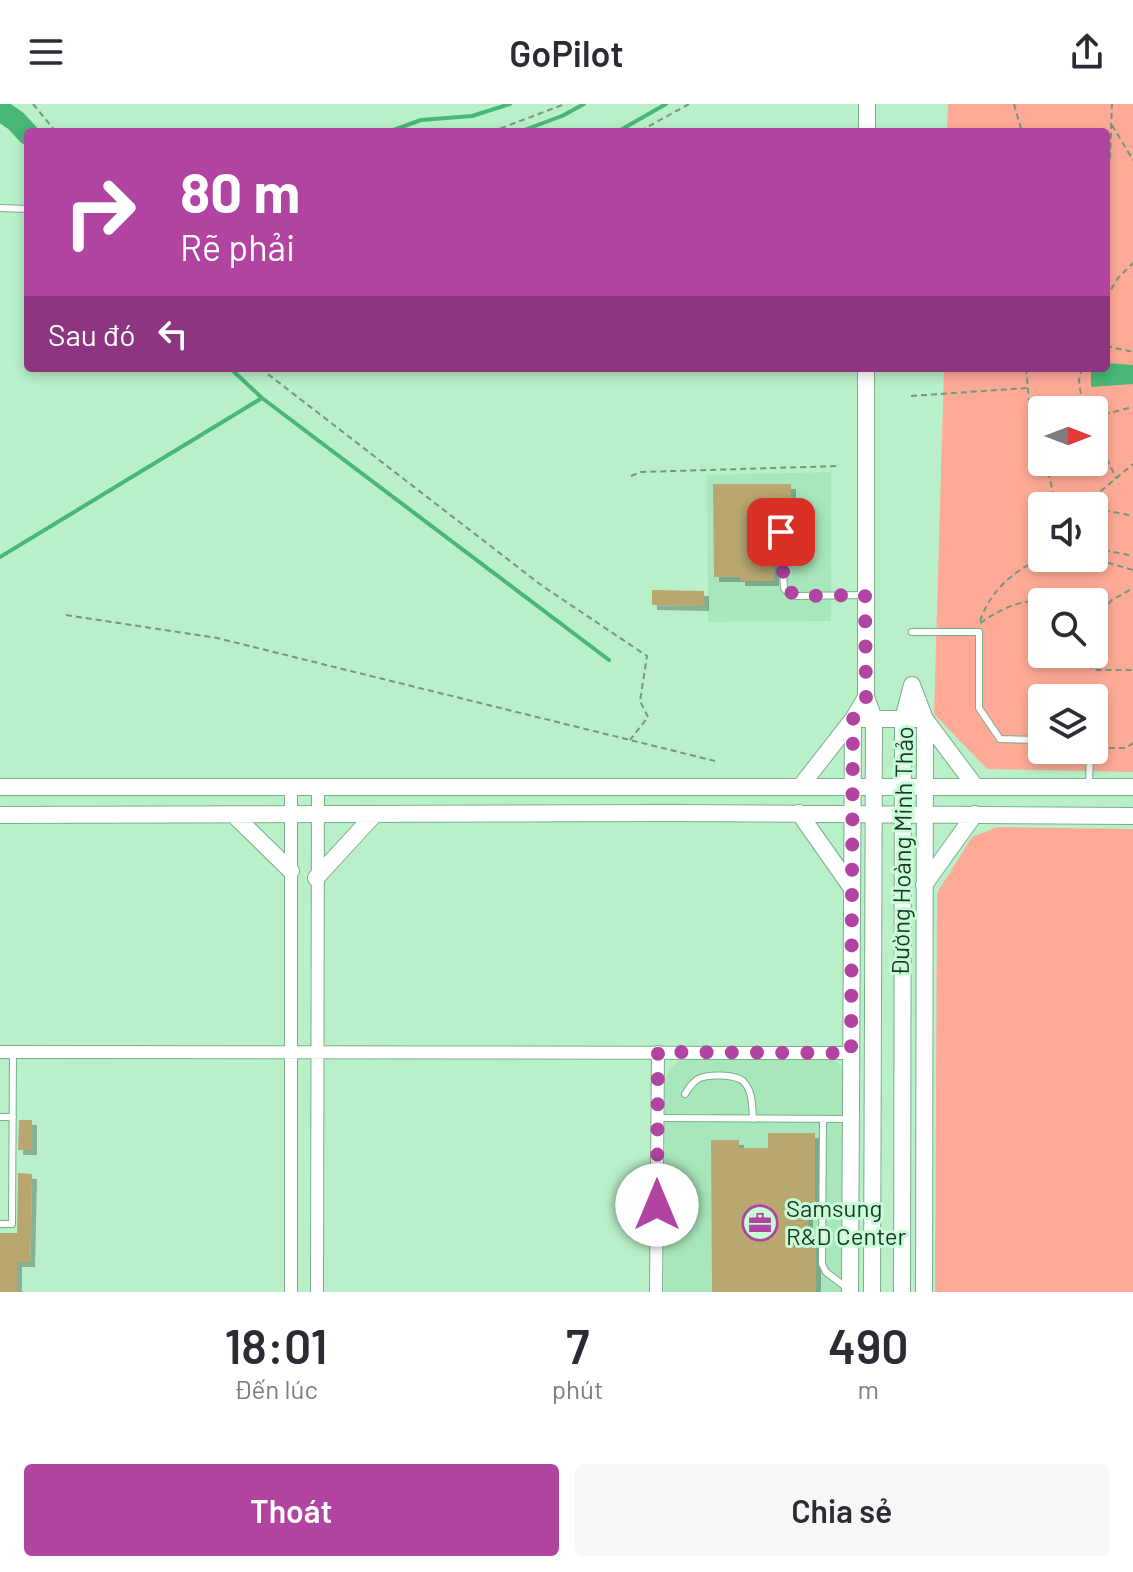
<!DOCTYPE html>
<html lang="vi">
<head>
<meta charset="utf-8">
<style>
	:root { --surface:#fff; --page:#f7f7f7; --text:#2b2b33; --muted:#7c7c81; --accent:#b143a1 }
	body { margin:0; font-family:Barlow,sans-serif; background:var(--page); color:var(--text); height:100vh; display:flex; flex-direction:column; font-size:30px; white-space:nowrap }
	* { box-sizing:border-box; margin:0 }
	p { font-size:26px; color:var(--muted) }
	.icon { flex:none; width:44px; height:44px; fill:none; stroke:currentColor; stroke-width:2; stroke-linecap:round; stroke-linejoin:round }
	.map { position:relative; height:1188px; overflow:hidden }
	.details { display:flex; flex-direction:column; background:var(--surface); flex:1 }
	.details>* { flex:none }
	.top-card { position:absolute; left:24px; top:24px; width:1086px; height:244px; border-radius:8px; box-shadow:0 4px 12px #0003; background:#b143a1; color:#fff; overflow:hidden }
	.needle { width:52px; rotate:90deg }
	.controls { position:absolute; left:1028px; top:292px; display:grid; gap:16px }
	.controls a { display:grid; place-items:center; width:80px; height:80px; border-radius:8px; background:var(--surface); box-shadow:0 4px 12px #0003; font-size:40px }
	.pin { position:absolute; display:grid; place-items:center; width:68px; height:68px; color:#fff; margin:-34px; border-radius:16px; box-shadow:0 4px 12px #0006 }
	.me { position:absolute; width:88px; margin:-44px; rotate:0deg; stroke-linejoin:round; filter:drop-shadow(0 0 6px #0008) }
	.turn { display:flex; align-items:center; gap:28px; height:168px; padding:0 24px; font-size:36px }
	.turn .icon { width:104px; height:104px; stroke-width:2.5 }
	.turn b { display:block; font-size:56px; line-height:68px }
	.then { display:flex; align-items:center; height:76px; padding:0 24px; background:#0003; gap:16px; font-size:30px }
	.eta { display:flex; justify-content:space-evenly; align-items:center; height:136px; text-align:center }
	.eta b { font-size:48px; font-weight:600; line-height:56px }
	.primary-button { display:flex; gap:16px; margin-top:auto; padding:16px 24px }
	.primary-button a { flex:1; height:92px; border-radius:8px; background:var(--accent); color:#fff; font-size:32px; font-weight:600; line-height:92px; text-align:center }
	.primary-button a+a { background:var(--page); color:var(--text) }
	header { display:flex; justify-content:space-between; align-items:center; height:104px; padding:0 24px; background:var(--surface); font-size:36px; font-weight:600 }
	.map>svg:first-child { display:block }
	.built { fill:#a8e7bb }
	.green { fill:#feaa96; fill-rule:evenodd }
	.water { fill:#49b775 }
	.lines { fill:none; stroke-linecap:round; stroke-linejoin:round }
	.stream { stroke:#49b775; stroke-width:4 }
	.river { stroke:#49b775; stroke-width:22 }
	.building { fill:#b8a86f; filter:url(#shadow) }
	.lane-casing { stroke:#7aaf8a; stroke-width:8 }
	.street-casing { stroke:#7aaf8a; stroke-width:14 }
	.secondary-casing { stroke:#7aaf8a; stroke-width:18 }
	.path { stroke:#71997e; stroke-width:2; stroke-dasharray:6 4; stroke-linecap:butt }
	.lane { stroke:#fff; stroke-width:6 }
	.street { stroke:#fff; stroke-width:12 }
	.secondary { stroke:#fff; stroke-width:16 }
	.route { stroke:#b143a1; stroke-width:14; stroke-dasharray:0 25.2 }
	.labels { text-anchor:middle; stroke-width:6; stroke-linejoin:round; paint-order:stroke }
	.street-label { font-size:24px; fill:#1e3426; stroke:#c6fdd6 }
	.poi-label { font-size:24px; fill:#1e3426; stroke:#c6fdd6; text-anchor:start }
</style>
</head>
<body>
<header><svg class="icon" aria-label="menu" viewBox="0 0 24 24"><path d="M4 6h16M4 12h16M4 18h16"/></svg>GoPilot<svg class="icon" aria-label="share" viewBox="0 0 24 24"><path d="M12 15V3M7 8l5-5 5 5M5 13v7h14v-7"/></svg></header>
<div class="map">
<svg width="1133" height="1188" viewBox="0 0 1133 1188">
	<defs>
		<filter id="shadow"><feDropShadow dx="5" dy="5" stdDeviation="0" flood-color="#0004"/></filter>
	</defs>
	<rect width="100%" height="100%" fill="#b9f0c9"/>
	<path class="built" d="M 831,368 L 831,517 L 708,518 L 707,371 Z
		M 688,953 L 833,955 L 844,964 L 847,1188 L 664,1188 L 665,976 L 669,966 L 679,957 Z"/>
	<path class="green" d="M 948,0 L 1133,0 L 1133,668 L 987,665 L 934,610 L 944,264 L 1106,264 L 1106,28 L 947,28 ZM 1042,306 L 1094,306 L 1094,358 L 1042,358 ZM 1042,402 L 1094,402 L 1094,454 L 1042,454 ZM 1042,498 L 1094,498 L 1094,550 L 1042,550 ZM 1042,594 L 1094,594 L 1094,646 L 1042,646 Z
		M 997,723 L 1133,725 L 1133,1188 L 935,1188 L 937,789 L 972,733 Z"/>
	<path class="water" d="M 1106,259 L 1133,261 L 1133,280 L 1091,283 L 1091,264 L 1106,264 Z"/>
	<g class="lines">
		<path class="stream" d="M 388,28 L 421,16 L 472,12 L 510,0
			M 519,28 L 562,12 L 584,0
			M 617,28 L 666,0
			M 230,264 L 262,294 L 609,556
			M 0,453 L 262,294"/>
		<path class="river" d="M 0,6 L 16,17 L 28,30"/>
	</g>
	<path class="building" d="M 713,380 L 791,380 L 791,400 L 774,400 L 774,477 L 740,477 L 740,473 L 714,473 Z
		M 652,486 L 704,487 L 704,502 L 652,501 Z
		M 19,1016 L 32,1016 L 32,1046 L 18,1046 Z
		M 768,1029 L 815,1029 L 815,1107 L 808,1107 L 808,1132 L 816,1132 L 816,1188 L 712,1188 L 711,1036 L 739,1036 L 739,1044 L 768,1044 Z
		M 18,1069 L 32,1070 L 30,1158 L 17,1158 L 17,1188 L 0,1188 L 0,1129 L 17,1129 Z"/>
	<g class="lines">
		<defs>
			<path id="lane" d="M 0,104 L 28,105
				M 781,428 L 784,484 L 789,490 L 797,492 L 865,491
				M 912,528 L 979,528 L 979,604 L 1000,635 L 1042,636
				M 1089,682 L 1090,646
				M 685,990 C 688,985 692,979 698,975 C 707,970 734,970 743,977 C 753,987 752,1002 753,1015
				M 0,1013 L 13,1013
				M 659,1014 L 848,1015
				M 823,1015 L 822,1160 L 826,1168 L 847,1184
				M 0,1120 L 12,1120 L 13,948"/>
			<path id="street" d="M 291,683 L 291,1188
				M 0,948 L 851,949
				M 317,1188 L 318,683
				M 656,1188 L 658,948"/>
			<path id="secondary" d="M 867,28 L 867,0
				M 866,264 L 866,593 L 874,615 L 872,1188
				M 912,581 L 925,615 L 924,1188
				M 0,683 L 1133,683
				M 800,683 L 853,615 L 925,615 L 975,682
				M 799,709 L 851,783
				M 0,711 L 670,709 L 1133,712
				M 235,712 L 291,767
				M 316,774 L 374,711
				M 924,781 L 975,710
				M 850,1188 L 853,615 L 866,593
				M 902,1188 L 903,615 L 912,581"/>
		</defs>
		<use href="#lane" class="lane-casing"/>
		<use href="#street" class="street-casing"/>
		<use href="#secondary" class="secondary-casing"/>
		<path class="path" d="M 33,0 L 56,28
			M 1014,0 L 1022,28
			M 1112,21 L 1133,56
			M 640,27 L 689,0
			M 491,28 L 565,0
			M 1106,64 L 1110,53 L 1112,0
			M 1106,194 L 1118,174 L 1133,159
			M 1106,242 L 1133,248
			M 260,264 L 541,481 L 647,552 L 640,597 L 648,613 L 630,636
			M 973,264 L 1025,267
			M 1026,264 L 1030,307 L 1042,346
			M 1082,264 L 1079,276 L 1083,306
			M 911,292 L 1027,284
			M 1094,313 L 1133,303
			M 1094,339 L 1106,353 L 1116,374
			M 1046,358 L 1056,402
			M 631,372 L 641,368 L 840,362
			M 1087,402 L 1095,392 L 1133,360
			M 1094,404 L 1133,412
			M 1094,444 L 1133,452
			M 1068,454 L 1105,458 L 1133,466
			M 66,511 L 217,534 L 715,657
			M 1094,514 L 1112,496 L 1133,484
			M 980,517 C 990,487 1015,464 1045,454
			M 980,519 C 1004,503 1025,493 1053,498
			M 1088,550 L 1089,562 L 1094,566 L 1133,566
			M 1099,644 L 1126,644 L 1133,639"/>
		<use href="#lane" class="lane"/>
		<use href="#street" class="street"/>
		<use href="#secondary" class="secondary"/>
	</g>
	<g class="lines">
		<path class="route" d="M 657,1101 L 658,948 L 851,949 L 853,615 L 866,593 L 865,491 L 797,492 L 784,484 L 781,428"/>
	</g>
	<defs>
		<symbol id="office-ring" viewBox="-11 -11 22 22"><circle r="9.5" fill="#c6fdd6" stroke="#b143a1" stroke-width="1.5"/><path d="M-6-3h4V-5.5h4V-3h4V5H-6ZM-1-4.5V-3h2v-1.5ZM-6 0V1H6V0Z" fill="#b143a1"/></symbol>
	</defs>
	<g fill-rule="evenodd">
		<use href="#office-ring" x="740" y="1099" width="40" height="40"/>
	</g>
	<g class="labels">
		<g class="street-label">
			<text transform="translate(903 747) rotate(-89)" y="8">Đường Hoàng Minh Thảo</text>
		</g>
		<g class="poi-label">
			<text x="786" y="1113">Samsung<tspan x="786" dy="28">R&amp;D Center</tspan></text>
		</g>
	</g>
</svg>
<div class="controls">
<a><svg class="needle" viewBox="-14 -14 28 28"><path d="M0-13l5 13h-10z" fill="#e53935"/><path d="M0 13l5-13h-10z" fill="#7c7c81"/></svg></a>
<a><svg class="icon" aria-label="sound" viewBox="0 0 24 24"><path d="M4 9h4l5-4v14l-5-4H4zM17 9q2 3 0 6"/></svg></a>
<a><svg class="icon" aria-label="search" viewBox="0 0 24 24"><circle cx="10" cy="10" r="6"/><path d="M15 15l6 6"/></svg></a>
<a><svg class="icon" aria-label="layers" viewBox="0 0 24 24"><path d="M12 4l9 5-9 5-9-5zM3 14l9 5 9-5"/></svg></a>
</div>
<div class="pin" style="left:781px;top:428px;background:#d93025"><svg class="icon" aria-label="arrive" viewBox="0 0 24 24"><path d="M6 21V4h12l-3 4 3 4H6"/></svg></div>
<svg class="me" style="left:657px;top:1101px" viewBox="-20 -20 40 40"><circle r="19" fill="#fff"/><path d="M0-13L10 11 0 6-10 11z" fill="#b143a1"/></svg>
<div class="top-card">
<div class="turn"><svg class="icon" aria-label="right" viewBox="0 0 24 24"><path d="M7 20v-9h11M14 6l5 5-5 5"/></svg><div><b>80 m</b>Rẽ phải</div></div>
<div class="then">Sau đó<svg class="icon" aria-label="left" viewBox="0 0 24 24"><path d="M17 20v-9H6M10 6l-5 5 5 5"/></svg></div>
</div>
</div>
<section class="details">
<div class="eta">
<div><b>18:01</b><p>Đến lúc</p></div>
<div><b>7</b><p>phút</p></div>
<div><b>490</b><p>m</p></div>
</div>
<div class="primary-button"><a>Thoát</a><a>Chia sẻ</a></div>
</section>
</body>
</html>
